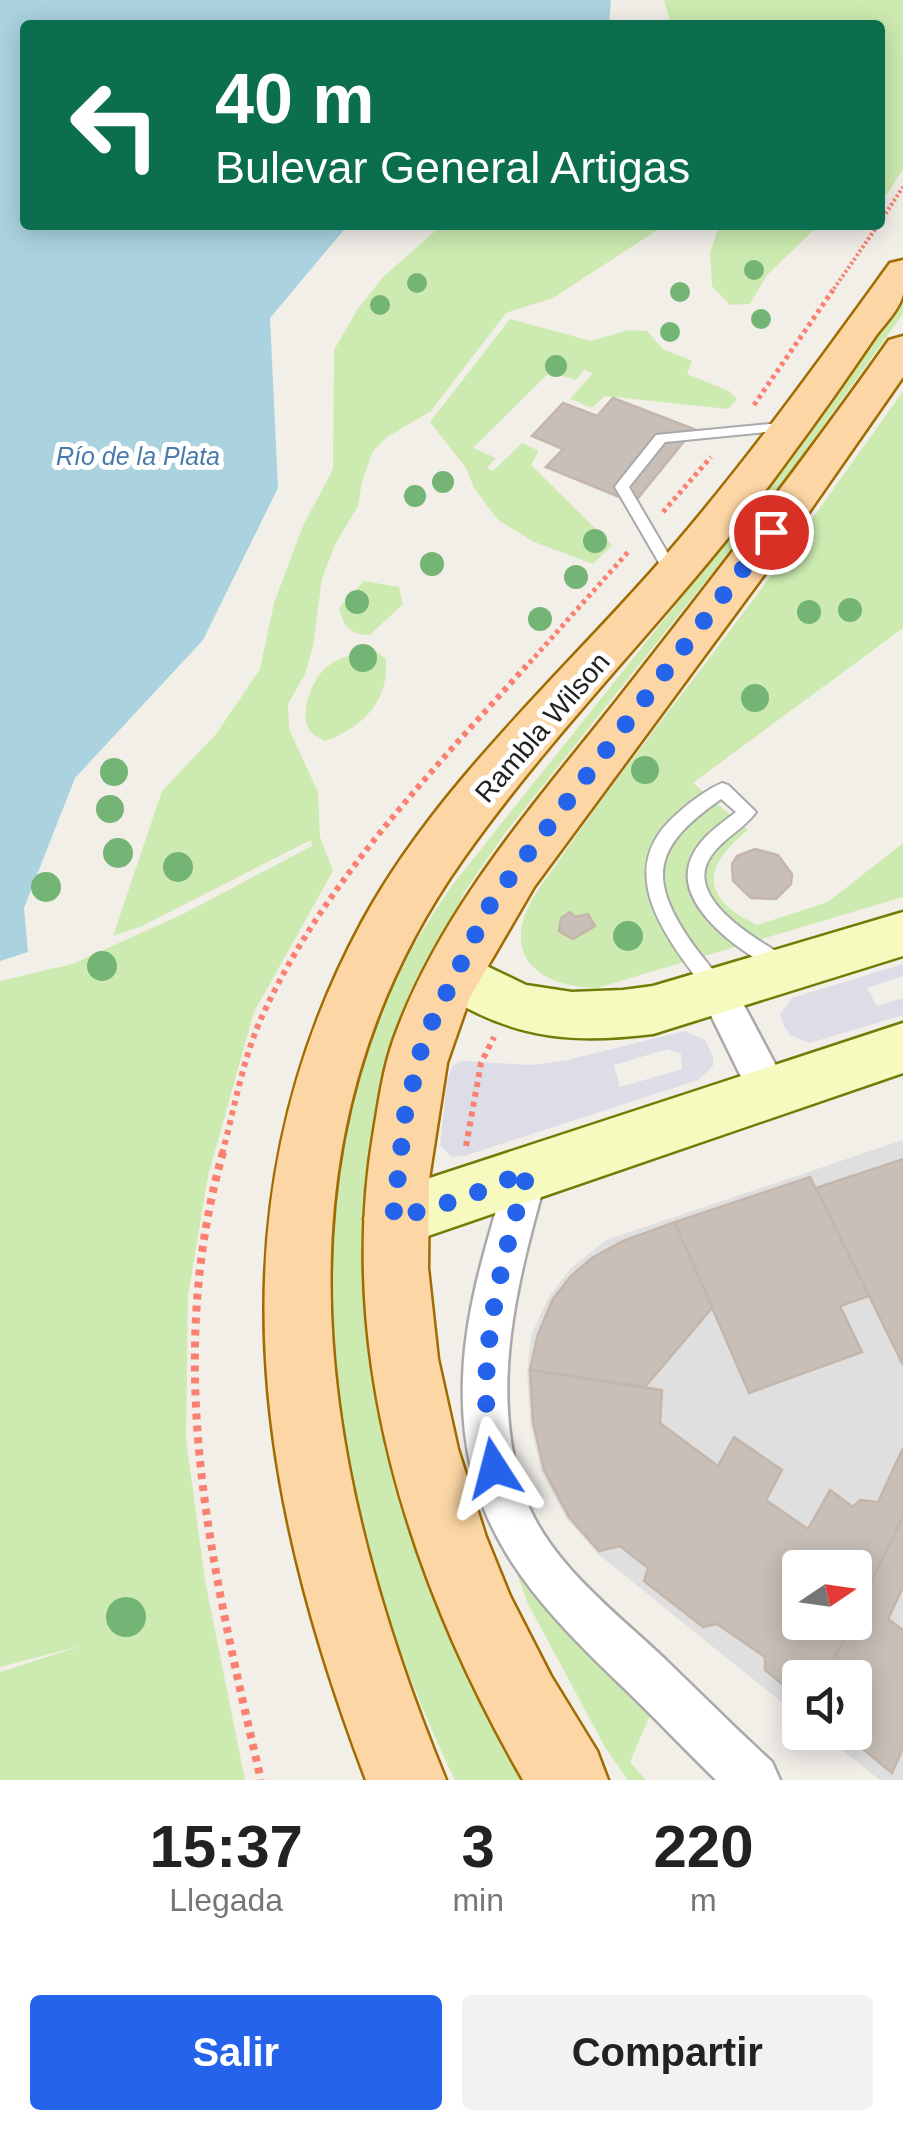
<!DOCTYPE html>
<html lang="es">
<head>
<meta charset="utf-8">
<style>
	:root { --surface:#fff; --page:#f2f2f2; --text:#222; --muted:#767676; --accent:#2563eb }
	body { margin:0; font-family:Arial,sans-serif; background:var(--page); color:var(--text); height:100vh; display:flex; flex-direction:column; font-size:38px; white-space:nowrap }
	* { box-sizing:border-box; margin:0 }
	p { font-size:32px; color:var(--muted) }
	.icon { flex:none; width:55px; height:55px; fill:none; stroke:currentColor; stroke-width:2; stroke-linecap:round; stroke-linejoin:round }
	.map { position:relative; height:1780px; overflow:hidden }
	.sheet { display:flex; flex-direction:column; background:var(--surface); flex:1 }
	.sheet>* { flex:none }
	.guide { position:absolute; left:20px; top:20px; width:865px; height:210px; border-radius:10px; box-shadow:0 5px 25px #0003; background:#0b6e4f; color:#fff; overflow:hidden }
	.needle { width:65px; rotate:77deg }
	.controls { position:absolute; left:782px; top:1550px; display:grid; gap:20px }
	.controls a { display:grid; place-items:center; width:90px; height:90px; border-radius:10px; background:var(--surface); box-shadow:0 5px 25px #0003; font-size:50px }
	.pin { position:absolute; display:grid; place-items:center; width:85px; height:85px; color:#fff; margin:-42px; border:5px solid #fff; border-radius:50%; box-shadow:0 2px 10px #0007 }
	.me { position:absolute; width:110px; margin:-55px; rotate:351deg; stroke-linejoin:round; filter:drop-shadow(0 0 8px #0008) }
	.turn { display:flex; align-items:center; gap:35px; height:210px; padding:0 30px; font-size:45px }
	.turn .icon { width:130px; height:130px; stroke-width:2.5 }
	.turn b { display:block; font-size:70px; line-height:85px }
	.eta { display:flex; justify-content:space-evenly; align-items:center; height:170px; text-align:center }
	.eta b { font-size:60px; font-weight:800; line-height:70px }
	.button { display:flex; gap:20px; margin-top:auto; padding:20px 30px }
	.button a { flex:1; height:115px; border-radius:10px; background:var(--accent); color:#fff; font-size:40px; font-weight:800; line-height:115px; text-align:center }
	.button a+a { background:var(--page); color:var(--text) }
	.map>svg:first-child { display:block }
	.residential { fill:#e0dfdf; fill-rule:evenodd }
	.grass { fill:#cdebb0 }
	.plaza { fill:#dddde8; fill-rule:evenodd }
	.water { fill:#aad3df }
	.building { fill:#c7bfb8; stroke:#c4b6ab; stroke-width:2.5 }
	.lines { fill:none; stroke-linecap:round; stroke-linejoin:round }
	.lane-casing { stroke:#a9a9a9; stroke-width:4 }
	.street-casing { stroke:#a9a9a9; stroke-width:5 }
	.secondary-casing { stroke:#707d05; stroke-width:5 }
	.primary-casing { stroke:#a06b00; stroke-width:5 }
	.path-far3 { stroke:#fa8072; stroke-width:4; stroke-dasharray:2.5 2.5; stroke-linecap:butt }
	.path-far2 { stroke:#fa8072; stroke-width:5; stroke-dasharray:4 4; stroke-linecap:butt }
	.path-far1 { stroke:#fa8072; stroke-width:6; stroke-dasharray:5 5; stroke-linecap:butt }
	.path { stroke:#fa8072; stroke-width:8; stroke-dasharray:6 6; stroke-linecap:butt }
	.lane { fill:#fff; fill-rule:evenodd }
	.street { fill:#fff; fill-rule:evenodd }
	.secondary { fill:#f7fabf; fill-rule:evenodd }
	.primary { fill:#fcd6a4; fill-rule:evenodd }
	.tree { fill:#74b475 }
	.route { stroke:#2563eb; stroke-width:18; stroke-dasharray:0 32.4 }
	.labels { text-anchor:middle; stroke-width:10; stroke-linejoin:round; paint-order:stroke }
	.far-water-label { font-size:25px; font-style:italic; fill:#4a7aab; stroke:#fff }
	.street-label { font-size:28px; fill:#222; stroke:#fff }
</style>
</head>
<body>
<div class="map">
<svg width="903" height="1780" viewBox="0 0 903 1780">
	<rect width="100%" height="100%" fill="#f2efe9"/>
	<path class="residential" d="M 903,1140 L 903,1780 L 880,1780 L 820,1733 L 855,1732 L 855,1678 L 800,1678 L 800,1717 L 598,1554 L 566,1518 L 541,1472 L 530,1422 L 527,1370 L 532,1333 L 549,1297 L 570,1269 L 606,1240 ZM 800,1568 L 855,1568 L 855,1622 L 800,1622 Z"/>
	<path class="grass" d="M 664,0 L 903,0 L 903,170 L 886,195 L 880,196 L 880,25 L 671,25 Z
		M 442,225 L 665,225 L 553,298 L 506,313 L 431,411 L 387,437 L 373,451 L 362,481 L 358,506 L 336,543 L 322,578 L 313,646 L 305,674 L 288,704 L 289,729 L 318,792 L 320,837 L 333,871 L 254,1012 L 208,1176 L 188,1296 L 186,1439 L 205,1580 L 245,1780 L 0,1780 L 0,1672 L 84,1645 L 0,1667 L 0,981 L 72,964 L 181,915 L 312,846 L 311,840 L 142,926 L 113,936 L 162,791 L 216,734 L 260,669 L 274,603 L 303,526 L 333,469 L 334,350 L 357,310 L 383,277 Z
		M 719,225 L 819,225 L 767,275 L 750,304 L 730,305 L 712,286 L 710,253 Z
		M 903,300 L 903,314 L 768,503 L 506,832 L 465,891 L 407,1014 L 425,1571 L 482,1704 L 526,1780 L 455,1780 C 353,1568 293,1311 356,1079 C 375,1007 412,943 454,883 L 761,498 Z
		M 510,319 L 591,341 L 628,330 L 647,331 L 663,349 L 692,361 L 687,374 L 729,391 L 737,399 L 728,409 L 605,396 L 592,408 L 570,399 L 593,373 L 584,370 L 576,380 L 550,372 L 473,448 L 496,458 L 487,468 L 493,471 L 522,443 L 539,451 L 531,465 L 612,545 L 593,564 L 534,542 L 498,520 L 474,488 L 466,468 L 430,422 Z
		M 903,391 L 903,628 L 693,783 L 748,830 C 701,868 701,898 757,925 L 828,902 L 903,843 L 903,897 L 597,988 C 564,988 518,975 521,933 C 523,904 549,876 564,853 C 622,769 686,690 747,608 C 800,537 851,464 903,391 Z
		M 364,581 L 399,587 L 403,604 L 370,635 C 350,635 343,626 339,608 Z
		M 374,650 L 386,659 C 389,702 363,727 325,741 C 320,738 314,736 311,732 C 297,717 313,676 328,666 C 341,656 358,653 374,650 Z
		M 519,1564 L 650,1715 L 630,1762 L 646,1780 L 628,1780 L 606,1749 L 527,1602 L 518,1576 Z"/>
	<path class="plaza" d="M 903,964 L 903,976 L 867,988 L 877,1006 L 903,998 L 903,1015 L 810,1043 L 790,1035 L 783,1024 L 780,1014 L 792,998 Z
		M 685,1031 L 705,1040 L 713,1057 L 713,1066 L 698,1080 L 464,1156 L 452,1157 L 440,1146 L 447,1082 L 452,1066 L 462,1061 L 531,1065 L 567,1060 ZM 668,1049 L 681,1054 L 682,1069 L 620,1087 L 614,1065 Z"/>
	<path class="water" d="M 0,0 L 611,0 L 609,25 L 25,25 L 25,225 L 348,225 L 270,318 L 278,488 L 203,640 L 75,778 L 24,908 L 28,952 L 0,961 Z"/>
	<path class="building" d="M 613,398 L 694,429 L 634,503 L 546,467 L 563,449 L 532,436 L 563,403 L 597,416 Z
		M 755,849 L 778,855 L 792,874 L 791,884 L 776,899 L 751,898 L 733,881 L 732,864 L 737,856 Z
		M 570,912 L 575,917 L 588,914 L 595,926 L 573,939 L 559,931 L 561,918 Z
		M 903,1159 L 903,1365 L 816,1188 Z
		M 810,1177 L 869,1296 L 840,1306 L 862,1352 L 749,1393 L 675,1222 Z
		M 675,1222 L 712,1308 L 645,1387 L 530,1370 L 538,1334 L 553,1299 L 571,1276 L 592,1258 L 623,1241 Z
		M 530,1370 L 662,1390 L 660,1423 L 718,1466 L 734,1437 L 782,1470 L 766,1500 L 808,1529 L 830,1490 L 853,1507 L 860,1500 L 878,1502 L 903,1448 L 903,1516 L 855,1616 L 855,1568 L 800,1568 L 800,1622 L 852,1622 L 825,1678 L 800,1678 L 800,1699 L 765,1670 L 765,1657 L 717,1624 L 703,1627 L 644,1581 L 648,1568 L 620,1546 L 599,1551 L 569,1517 L 544,1470 L 533,1422 Z
		M 903,1516 L 903,1587 L 888,1619 L 903,1630 L 903,1748 L 892,1773 L 842,1732 L 855,1732 L 855,1678 L 825,1678 Z"/>
	<g class="lines">
		<defs>
			<path id="lane" d="M 791,422 L 796,423 L 796,429 L 665,442 L 629,487 L 681,576 L 679,580 L 669,580 L 615,487 L 617,484 L 656,435 Z
				M 722,783 L 728,785 L 756,812 C 744,829 723,838 711,856 C 681,898 760,942 788,958 L 791,964 L 788,970 L 782,972 C 747,958 677,909 689,865 C 695,841 718,826 736,812 L 721,799 C 654,846 645,877 694,946 C 705,961 718,974 726,990 L 724,996 L 717,998 L 710,996 C 670,942 609,872 677,814 C 690,802 706,790 722,783 Z"/>
			<path id="street" d="M 717,975 L 730,979 L 782,1077 L 787,1090 L 782,1103 L 768,1108 L 754,1103 L 699,991 L 704,979 Z
				M 528,1152 L 542,1157 L 548,1171 C 519,1275 487,1388 524,1494 C 547,1562 617,1613 667,1661 C 702,1695 736,1729 772,1762 L 780,1780 L 716,1780 C 685,1750 656,1719 625,1689 C 528,1596 458,1521 463,1378 C 465,1308 488,1238 508,1171 L 514,1157 Z"/>
			<path id="secondary" d="M 903,912 L 903,956 L 653,1034 C 588,1042 532,1041 473,1011 C 453,1001 437,993 427,973 L 435,957 L 453,950 L 526,985 L 572,992 L 623,990 L 653,986 Z
				M 903,1023 L 903,1073 L 393,1248 L 372,1239 L 364,1219 L 372,1199 L 393,1190 Z"/>
			<path id="primary" d="M 903,260 C 903,271 903,284 903,294 C 900,309 884,325 875,337 C 846,380 816,422 785,464 C 685,602 561,720 463,859 C 259,1148 321,1474 446,1780 L 366,1780 C 256,1491 209,1206 362,922 C 434,790 551,684 650,573 C 737,475 813,369 890,263 Z
				M 903,336 L 903,377 L 784,548 L 534,887 L 470,997 L 447,1063 L 429,1179 L 428,1268 L 438,1359 L 458,1449 L 486,1537 L 510,1596 L 551,1676 L 597,1751 L 608,1780 L 523,1780 C 411,1585 335,1356 374,1130 C 379,1100 383,1070 393,1041 C 439,911 533,806 617,700 C 710,582 802,463 889,340 Z"/>
		</defs>
		<use href="#lane" class="lane-casing"/>
		<use href="#street" class="street-casing"/>
		<use href="#secondary" class="secondary-casing"/>
		<use href="#primary" class="primary-casing"/>
		<path class="path-far3" d="M 880,222 L 903,187
			M 831,293 L 878,225"/>
		<path class="path-far2" d="M 754,405 L 833,290
			M 663,512 L 711,457
			M 524,669 L 629,551"/>
		<path class="path-far1" d="M 466,1146 L 481,1063 L 494,1037
			M 222,1154 C 234,1111 242,1062 260,1021 C 320,886 429,775 526,666"/>
		<path class="path" d="M 223,1152 C 162,1368 212,1568 261,1780"/>
		<use href="#lane" class="lane"/>
		<use href="#street" class="street"/>
		<use href="#secondary" class="secondary"/>
		<use href="#primary" class="primary"/>
	</g>
	<g class="tree">
		<circle cx="754" cy="270" r="10"/>
		<circle cx="417" cy="283" r="10"/>
		<circle cx="680" cy="292" r="10"/>
		<circle cx="380" cy="305" r="10"/>
		<circle cx="761" cy="319" r="10"/>
		<circle cx="670" cy="332" r="10"/>
		<circle cx="556" cy="366" r="11"/>
		<circle cx="443" cy="482" r="11"/>
		<circle cx="415" cy="496" r="11"/>
		<circle cx="595" cy="541" r="12"/>
		<circle cx="432" cy="564" r="12"/>
		<circle cx="576" cy="577" r="12"/>
		<circle cx="357" cy="602" r="12"/>
		<circle cx="850" cy="610" r="12"/>
		<circle cx="809" cy="612" r="12"/>
		<circle cx="540" cy="619" r="12"/>
		<circle cx="363" cy="658" r="14"/>
		<circle cx="755" cy="698" r="14"/>
		<circle cx="645" cy="770" r="14"/>
		<circle cx="114" cy="772" r="14"/>
		<circle cx="110" cy="809" r="14"/>
		<circle cx="118" cy="853" r="15"/>
		<circle cx="178" cy="867" r="15"/>
		<circle cx="46" cy="887" r="15"/>
		<circle cx="628" cy="936" r="15"/>
		<circle cx="102" cy="966" r="15"/>
		<circle cx="126" cy="1617" r="20"/>
	</g>
	<g class="lines">
		<path class="route" d="M 494,1468 C 472,1367 500,1268 528,1171 L 464,1198 L 393,1219 L 405,1115 L 424,1038 L 492,901 L 771,532"/>
	</g>
	<g class="labels">
		<g class="far-water-label">
			<text x="138" y="465">Río de la Plata</text>
		</g>
		<g class="street-label">
			<text transform="translate(542 727) rotate(-49)" y="10">Rambla Wilson</text>
		</g>
	</g>
</svg>
<div class="controls">
<a><svg class="needle" viewBox="-14 -14 28 28"><path d="M0-13l5 13h-10z" fill="#e53935"/><path d="M0 13l5-13h-10z" fill="#767676"/></svg></a>
<a><svg class="icon" aria-label="sound" viewBox="0 0 24 24"><path d="M4 9h4l5-4v14l-5-4H4zM17 9q2 3 0 6"/></svg></a>
</div>
<div class="pin" style="left:771px;top:532px;background:#d93025"><svg class="icon" aria-label="arrive" viewBox="0 0 24 24"><path d="M6 21V4h12l-3 4 3 4H6"/></svg></div>
<svg class="me" style="left:494px;top:1468px" viewBox="-20 -20 40 40"><path d="M0-17L14 15 0 8-14 15z" fill="#2563eb" stroke="#fff" stroke-width="4"/></svg>
<div class="guide">
<div class="turn"><svg class="icon" aria-label="left" viewBox="0 0 24 24"><path d="M17 20v-9H6M10 6l-5 5 5 5"/></svg><div><b>40 m</b>Bulevar General Artigas</div></div>
</div>
</div>
<section class="sheet">
<div class="eta">
<div><b>15:37</b><p>Llegada</p></div>
<div><b>3</b><p>min</p></div>
<div><b>220</b><p>m</p></div>
</div>
<div class="button"><a>Salir</a><a>Compartir</a></div>
</section>
</body>
</html>
